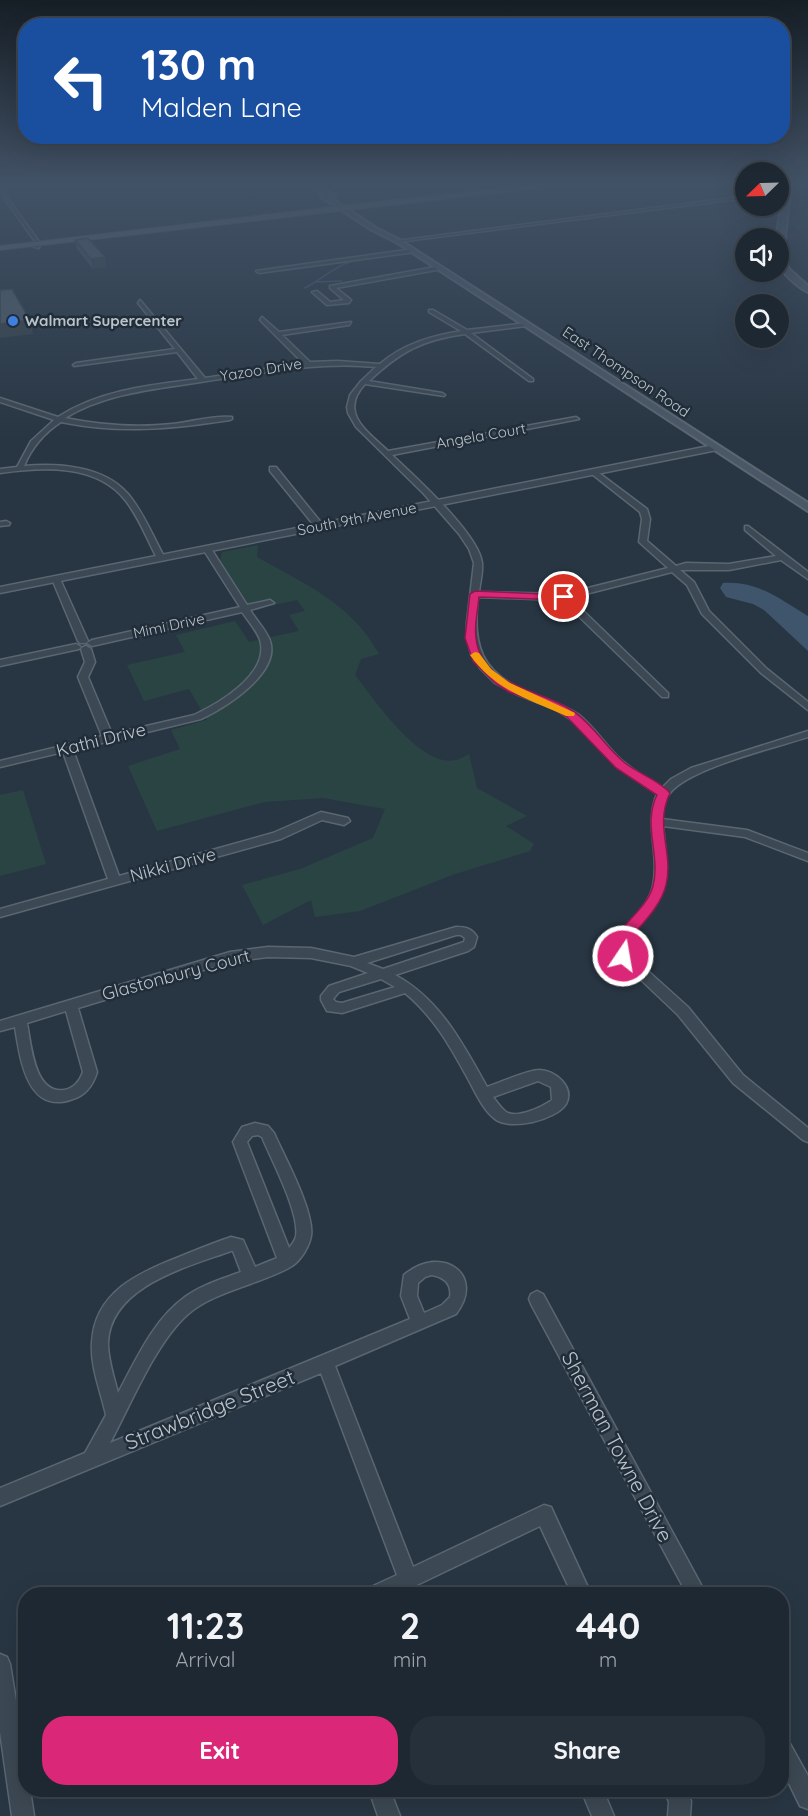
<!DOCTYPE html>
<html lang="en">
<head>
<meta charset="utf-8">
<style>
	:root { --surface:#1e2832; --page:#26303a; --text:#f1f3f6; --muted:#a1a6ac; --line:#3c444d; --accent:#db2777 }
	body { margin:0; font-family:Quicksand,sans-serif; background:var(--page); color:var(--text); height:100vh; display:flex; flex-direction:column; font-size:22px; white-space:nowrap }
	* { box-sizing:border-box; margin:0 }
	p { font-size:20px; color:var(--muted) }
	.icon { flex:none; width:33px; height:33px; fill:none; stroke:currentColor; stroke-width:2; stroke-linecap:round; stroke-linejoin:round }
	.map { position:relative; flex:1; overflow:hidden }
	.side { position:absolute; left:18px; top:1587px; width:771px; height:210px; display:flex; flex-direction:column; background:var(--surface); border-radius:24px; box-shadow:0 6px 24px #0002,0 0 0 2px var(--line) }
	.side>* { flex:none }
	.banner { position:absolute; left:18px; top:18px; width:772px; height:126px; border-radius:24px; box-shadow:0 6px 24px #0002,0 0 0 2px var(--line); background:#1a4fa0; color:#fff; overflow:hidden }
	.needle { width:39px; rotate:247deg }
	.fabs { position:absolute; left:735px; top:162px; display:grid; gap:12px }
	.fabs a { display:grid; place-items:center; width:54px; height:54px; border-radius:50%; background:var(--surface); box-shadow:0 6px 24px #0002,0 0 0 2px var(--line); font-size:30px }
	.pin { position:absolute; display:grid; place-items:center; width:51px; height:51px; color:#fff; margin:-26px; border:3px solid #fff; border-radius:50%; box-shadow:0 2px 6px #0007 }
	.me { position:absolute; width:66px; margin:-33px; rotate:12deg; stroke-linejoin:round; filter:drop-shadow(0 0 4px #0008) }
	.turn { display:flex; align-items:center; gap:21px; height:126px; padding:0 24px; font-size:27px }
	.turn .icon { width:78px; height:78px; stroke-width:2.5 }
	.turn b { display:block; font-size:42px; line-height:51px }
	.eta { display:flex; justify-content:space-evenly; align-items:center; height:102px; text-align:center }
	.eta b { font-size:36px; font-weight:700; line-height:42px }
	.primary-button { display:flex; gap:12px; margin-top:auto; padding:12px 24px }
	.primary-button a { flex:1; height:69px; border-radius:24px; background:var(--accent); color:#fff; font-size:24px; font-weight:700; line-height:69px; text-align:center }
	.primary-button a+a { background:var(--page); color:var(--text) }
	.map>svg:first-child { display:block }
	.green { fill:#2a4444 }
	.water { fill:#3e556c }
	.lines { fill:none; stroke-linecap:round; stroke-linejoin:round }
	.stream { stroke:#3e556c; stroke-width:1.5 }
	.minor-casing { stroke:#5a6670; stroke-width:3 }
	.tertiary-casing { stroke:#5a6670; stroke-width:3 }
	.secondary-casing { stroke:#5a6670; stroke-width:4 }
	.primary-casing { stroke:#46515c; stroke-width:2 }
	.minor { fill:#3c4853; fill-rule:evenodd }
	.tertiary { fill:#3c4853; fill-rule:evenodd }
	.secondary { fill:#4a5766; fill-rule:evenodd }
	.primary { fill:#5a6772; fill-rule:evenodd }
	.wall { fill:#414f5a }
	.shaded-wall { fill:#35404a }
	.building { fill:#4c5c69; stroke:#35404a; stroke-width:1.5 }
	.route { fill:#db2777; stroke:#8e194d; stroke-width:1.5 }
	.slow { fill:#f59e0b }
	.shop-dot { fill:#3f7fe0; stroke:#212d38; stroke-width:2 }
	.labels { text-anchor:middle; stroke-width:5; stroke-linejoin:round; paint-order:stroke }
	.far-poi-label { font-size:15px; font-weight:bold; fill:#b9c3cc; stroke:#212d38; text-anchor:start }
	.far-street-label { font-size:15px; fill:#b9c3cc; stroke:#212d38 }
	.street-label { font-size:18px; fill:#b9c3cc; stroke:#212d38 }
	.near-street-label { font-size:21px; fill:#b9c3cc; stroke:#212d38 }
</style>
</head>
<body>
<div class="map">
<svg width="808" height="1816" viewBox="0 0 808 1816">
	<rect width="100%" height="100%" fill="#283643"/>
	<path class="green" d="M 258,545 L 257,557 C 305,584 352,604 379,654 L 361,659 L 355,675 C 374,699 421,769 456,760 C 461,759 465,756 469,754 L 477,788 L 527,816 L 506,826 L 534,844 L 530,851 L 455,874 L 360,911 L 315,917 L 311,900 L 263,925 L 242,885 L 300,869 L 373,838 L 385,809 L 323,798 L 264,802 L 157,831 L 128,766 L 180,749 L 171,730 L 207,720 L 189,689 L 144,701 L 127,665 L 185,652 L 176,635 L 235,621 L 249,642 L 299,631 L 289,615 L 305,611 L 297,600 L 252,610 L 220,561 L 222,552 Z
		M 23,790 L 46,864 L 0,876 L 0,795 Z"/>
	<path class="water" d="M 723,583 C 759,581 779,599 808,616 L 808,651 L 764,610 L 753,604 L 726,597 L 720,588 Z"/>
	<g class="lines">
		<path class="stream" d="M 315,282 L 342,281
			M 305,288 C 321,280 335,266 352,261"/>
		<defs>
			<path id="minor" d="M 0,188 L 40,243 L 39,248 L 34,247 L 36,243 L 0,192 Z
				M 789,191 L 789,193 L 778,194 L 778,192 Z
				M 746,196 L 746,198 L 398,242 L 396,241 Z
				M 413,249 L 415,252 L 259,273 L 256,271 Z
				M 440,266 L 442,269 L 336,288 L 351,300 L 349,303 L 327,305 L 312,292 L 317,291 L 330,302 L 344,300 L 330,288 L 330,286 Z
				M 140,300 L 205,378 L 303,363 L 260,320 L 262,317 L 279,332 L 351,322 L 349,325 L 282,335 L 310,362 L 338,361 L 380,364 C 403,344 431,336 461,331 L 429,312 L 429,310 L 433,310 L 467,330 L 528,323 L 526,326 L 471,333 L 533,379 L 533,381 L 529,381 L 465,334 C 421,340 400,352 369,381 L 442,393 L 445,395 L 444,396 L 365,384 C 338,413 368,432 388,451 L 576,417 L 579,419 L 392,455 C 414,476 479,534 482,563 C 483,572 480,583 479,592 L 564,594 L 668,568 L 639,542 L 642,519 L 640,512 L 592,474 L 592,470 L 595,470 L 647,509 L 650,519 L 647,541 L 676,566 L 686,563 L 729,564 L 776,556 L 745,530 L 745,526 L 748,526 L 808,572 L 808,579 L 781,560 L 729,570 L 680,570 L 694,582 L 709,611 L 767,669 L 808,702 L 808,710 L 761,673 L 702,614 L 687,585 L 672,572 L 570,598 L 668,693 L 668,697 L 662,697 L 562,600 L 478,597 C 472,645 481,673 528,692 C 546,700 563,704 579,715 C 594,727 604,743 617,756 C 630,769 646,778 662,788 L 671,779 L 691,768 L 808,731 L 808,737 C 774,748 690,768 670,793 C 663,800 663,810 662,819 L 747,830 L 808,853 L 808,861 L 745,837 L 663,826 C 670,891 667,894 625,943 L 629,954 L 688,1007 L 743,1075 L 808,1128 L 808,1142 L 803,1140 L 733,1083 L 678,1015 L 619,959 L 613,942 C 625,923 648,909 653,886 C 660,853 644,825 657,794 L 617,767 L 573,721 L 555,709 L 516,694 L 495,683 L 480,668 L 471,654 L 467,638 L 467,622 L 474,563 L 469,549 L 459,534 L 424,494 L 356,427 L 348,413 L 347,407 L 350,395 L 361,381 L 376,367 C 318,361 263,373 207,381 C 158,389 108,392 65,418 C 100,425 137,428 172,424 C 192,422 213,415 232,417 L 232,419 L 230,420 C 171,429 120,434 61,422 C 44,433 32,447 24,466 C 59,463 104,466 128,494 C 144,513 153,537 165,558 L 164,560 L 157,558 C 147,539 139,518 126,501 C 97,463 41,467 0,473 L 0,469 L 17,467 L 31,441 L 54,420 L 0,402 L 0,398 L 58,417 C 100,390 150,385 198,379 L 177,352 L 74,366 L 73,365 L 76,363 L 175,349 L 138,303 Z
				M 270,467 L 276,467 L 323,525 L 323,529 L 317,529 L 270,471 Z
				M 6,521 L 10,523 L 9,525 L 0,526 L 0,522 Z
				M 204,547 L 210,547 L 247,605 L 270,600 L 274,603 L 250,610 C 256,620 267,631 270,641 C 281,673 224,709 201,719 L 73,750 L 119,876 L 273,833 L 321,812 L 348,818 L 350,821 L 344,825 L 322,820 L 281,839 L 0,917 L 0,909 L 108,879 L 63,752 L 0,767 L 0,761 L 102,736 L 78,677 L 85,662 L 81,649 L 83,647 L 86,646 L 91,649 L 95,662 L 88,677 L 112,734 L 194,715 C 218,704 266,676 261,644 C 260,634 248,621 242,612 L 92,646 L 87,643 L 92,640 L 240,607 L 203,549 Z
				M 53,577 L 60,579 L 88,641 L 86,643 L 80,643 L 78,641 L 52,579 Z
				M 76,644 L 81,647 L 79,649 L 0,666 L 0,660 Z
				M 456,927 C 465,927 472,928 477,937 L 474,947 L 468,951 L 395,975 C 440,999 463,1044 487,1087 C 499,1083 528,1070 539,1070 C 555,1070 575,1087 566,1104 C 556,1120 510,1131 495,1119 C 482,1109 475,1091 467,1077 C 450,1046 433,1016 405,993 L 342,1013 L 327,1011 L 321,1000 L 321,996 L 329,986 L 368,973 L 351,966 L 311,958 L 268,957 L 230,962 L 78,1008 L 97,1072 C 93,1085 86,1095 73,1099 C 27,1116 20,1058 15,1027 L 0,1031 L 0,1021 L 230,952 L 268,947 L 311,948 L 354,957 ZM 456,935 L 461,935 L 465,938 L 464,942 L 383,969 L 367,963 ZM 381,979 L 395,987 L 342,1003 L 336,1002 L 333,999 L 339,992 ZM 66,1011 L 83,1072 C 80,1081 73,1089 64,1090 C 34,1094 31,1044 27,1023 ZM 538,1081 L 551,1087 L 552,1100 C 542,1107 518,1119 506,1112 C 501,1108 497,1102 493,1097 Z
				M 255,1123 L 268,1126 L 274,1133 C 284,1156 315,1212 311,1236 C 309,1247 301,1260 292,1266 C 279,1274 263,1279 250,1284 C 228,1292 206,1299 188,1314 C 156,1342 131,1404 110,1443 L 410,1319 L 401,1296 L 404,1275 C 442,1243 486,1275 456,1314 L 335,1366 L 413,1567 L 544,1505 L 551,1507 L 591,1594 L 572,1594 L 540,1526 L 398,1594 L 369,1594 L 371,1587 L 397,1575 L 321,1373 L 0,1506 L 0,1488 L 85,1453 L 106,1415 C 101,1392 90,1366 92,1342 C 95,1292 138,1273 179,1257 C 196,1250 213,1243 231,1237 L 243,1240 L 255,1267 L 277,1258 L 233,1142 L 242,1127 ZM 258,1135 L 262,1137 C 271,1159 300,1213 296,1236 C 295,1241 292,1244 289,1248 L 247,1142 L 252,1136 ZM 231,1251 L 233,1251 L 241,1272 C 222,1279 201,1285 185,1297 C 153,1320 136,1360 118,1393 C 114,1377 108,1360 108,1343 C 110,1286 187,1267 231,1251 ZM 431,1275 C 444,1277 452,1283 450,1297 L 442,1305 L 424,1313 L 417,1296 L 418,1283 L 425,1277 Z
				M 537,1291 L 543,1294 L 706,1594 L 687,1594 L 531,1304 L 529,1299 L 531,1294 Z
				M 0,1654 L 7,1657 L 10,1664 L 26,1763 L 26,1790 L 30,1790 L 34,1816 L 12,1816 L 0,1732 Z
				M 782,1739 L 789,1742 L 808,1776 L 808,1809 L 800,1806 L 782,1769 Z
				M 369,1790 L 390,1790 L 400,1816 L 378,1816 Z
				M 581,1790 L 603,1790 L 614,1816 L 592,1816 Z
				M 664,1790 L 686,1790 L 691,1801 L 690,1816 L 668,1816 L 669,1802 Z"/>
			<path id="tertiary" d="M 714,445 L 717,446 L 717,450 L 0,593 L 0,587 Z"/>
			<path id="secondary" d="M 306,183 C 318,183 325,192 336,195 L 334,198 L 328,196 L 376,228 L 400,240 L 808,503 L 808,511 L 396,242 L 372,230 L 321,197 L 322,194 Z
				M 788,183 L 794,183 L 790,192 L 783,257 L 789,269 L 808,286 L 808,292 C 799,288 781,273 778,262 C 774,244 780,201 788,183 Z"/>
			<path id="primary" d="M 557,183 L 585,183 L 0,250 L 0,246 L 374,202 Z"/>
		</defs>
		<use href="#minor" class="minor-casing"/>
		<use href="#tertiary" class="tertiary-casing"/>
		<use href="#secondary" class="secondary-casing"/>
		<use href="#primary" class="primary-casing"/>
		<use href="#minor" class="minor"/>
		<use href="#tertiary" class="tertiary"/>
		<use href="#secondary" class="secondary"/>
		<use href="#primary" class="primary"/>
	</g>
	<path class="wall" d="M 75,240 L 107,267 L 93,269 L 77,249 Z"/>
	<path class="shaded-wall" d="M 105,257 L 107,267 L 93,269 L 91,259 Z
		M 30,320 L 33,334 L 0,338 L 0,324 Z"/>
	<path class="building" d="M 88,238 L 105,257 L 91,259 L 75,240 Z
		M 12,289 L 30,320 L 0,324 L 0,290 Z"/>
	<linearGradient id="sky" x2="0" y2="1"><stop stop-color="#161e25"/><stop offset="0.42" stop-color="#425266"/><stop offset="1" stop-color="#425266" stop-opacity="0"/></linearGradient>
	<rect width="808" height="438" fill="url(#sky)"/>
	<path class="route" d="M 475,591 L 567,595 L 567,599 L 564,600 L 479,597 C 478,610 474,625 476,638 C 481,687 541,689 573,711 C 593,724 606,748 625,763 C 639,774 659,780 670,793 C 654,826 674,853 666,885 C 661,907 640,926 627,942 L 631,956 L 628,960 L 618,960 L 612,942 C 624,922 647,908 653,886 C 661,855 642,825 657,795 L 616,768 L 567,717 L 550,707 L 509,692 L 495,683 L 473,661 L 465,638 L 470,594 Z"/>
	<path class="slow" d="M 475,652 L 479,653 L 491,669 L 510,683 L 575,713 L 574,716 L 566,716 C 528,699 495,690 470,655 Z"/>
	<circle class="shop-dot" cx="13" cy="321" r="6"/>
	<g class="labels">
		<g class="far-poi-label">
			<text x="25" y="326">Walmart Supercenter</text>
		</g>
		<g class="far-street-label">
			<text transform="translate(261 370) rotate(-9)" y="5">Yazoo Drive</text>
			<text transform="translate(626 372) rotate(34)" y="5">East Thompson Road</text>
			<text transform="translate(481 436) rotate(-10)" y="5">Angela Court</text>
			<text transform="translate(357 519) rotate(-11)" y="5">South 9th Avenue</text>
			<text transform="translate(169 626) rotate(-12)" y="5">Mimi Drive</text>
		</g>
		<g class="street-label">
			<text transform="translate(101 740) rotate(-14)" y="6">Kathi Drive</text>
			<text transform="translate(173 865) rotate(-15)" y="6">Nikki Drive</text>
			<text transform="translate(176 975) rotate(-15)" y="6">Glastonbury Court</text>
		</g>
		<g class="near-street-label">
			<text transform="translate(210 1410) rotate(-22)" y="7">Strawbridge Street</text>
			<text transform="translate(617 1447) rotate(62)" y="7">Sherman Towne Drive</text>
		</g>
	</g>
</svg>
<div class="fabs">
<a><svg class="needle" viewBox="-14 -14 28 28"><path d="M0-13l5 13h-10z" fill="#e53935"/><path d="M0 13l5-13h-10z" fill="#a1a6ac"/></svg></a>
<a><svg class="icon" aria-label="sound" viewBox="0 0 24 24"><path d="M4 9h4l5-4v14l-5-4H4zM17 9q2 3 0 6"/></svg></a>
<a><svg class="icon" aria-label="search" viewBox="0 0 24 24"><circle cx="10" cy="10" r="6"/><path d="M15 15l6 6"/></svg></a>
</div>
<div class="pin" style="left:564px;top:597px;background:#d93025"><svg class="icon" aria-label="arrive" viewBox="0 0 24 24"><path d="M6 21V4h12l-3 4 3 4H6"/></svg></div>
<svg class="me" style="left:623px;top:956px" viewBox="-20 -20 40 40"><circle r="17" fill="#db2777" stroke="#fff" stroke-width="3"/><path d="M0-11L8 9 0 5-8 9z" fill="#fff"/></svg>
<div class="banner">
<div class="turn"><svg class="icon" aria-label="left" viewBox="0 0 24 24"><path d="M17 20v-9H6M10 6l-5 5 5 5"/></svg><div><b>130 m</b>Malden Lane</div></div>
</div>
<section class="side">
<div class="eta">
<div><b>11:23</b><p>Arrival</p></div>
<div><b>2</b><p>min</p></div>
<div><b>440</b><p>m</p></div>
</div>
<div class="primary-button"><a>Exit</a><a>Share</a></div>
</section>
</div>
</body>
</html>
